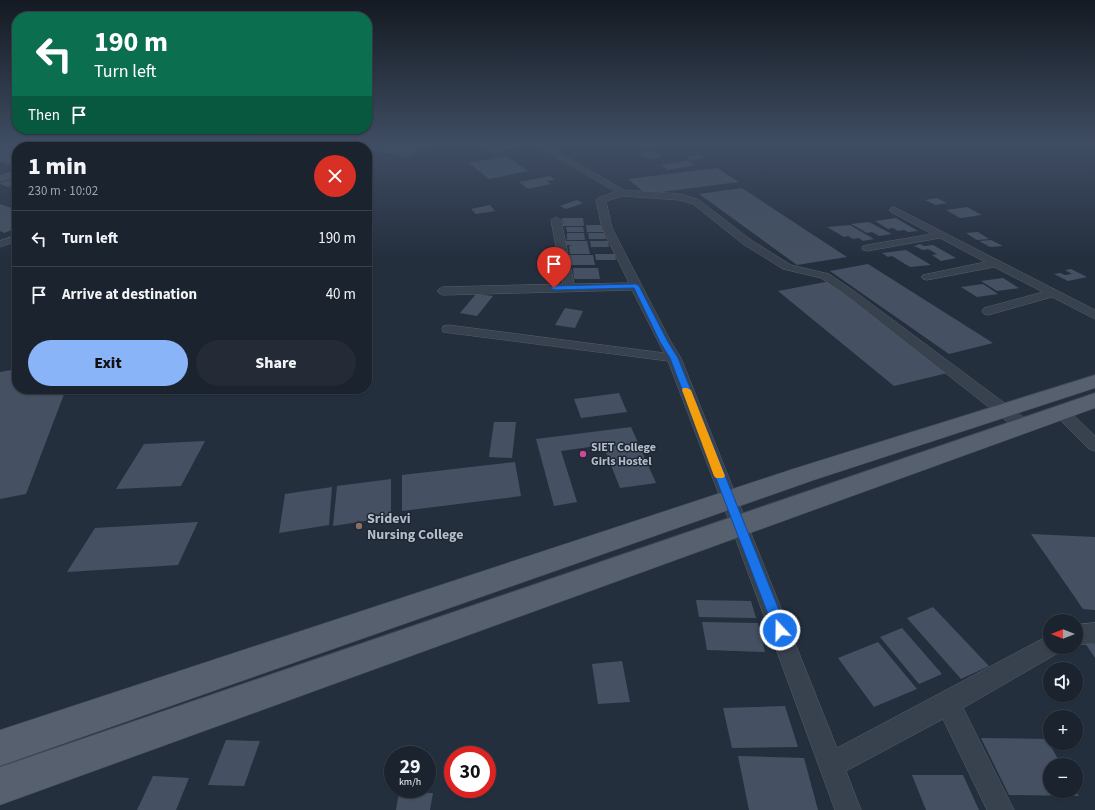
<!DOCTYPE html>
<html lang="en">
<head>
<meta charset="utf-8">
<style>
	:root { --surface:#1b232e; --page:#242b36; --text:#f1f3f6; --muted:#a0a4aa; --line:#39404a; --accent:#8ab4f8 }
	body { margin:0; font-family:"Source Sans 3",sans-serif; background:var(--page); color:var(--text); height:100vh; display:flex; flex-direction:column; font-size:15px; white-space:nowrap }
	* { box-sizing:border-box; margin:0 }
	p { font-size:13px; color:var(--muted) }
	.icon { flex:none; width:22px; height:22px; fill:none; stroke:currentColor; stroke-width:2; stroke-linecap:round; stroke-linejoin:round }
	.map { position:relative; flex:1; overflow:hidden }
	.drawer { position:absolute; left:12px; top:142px; width:360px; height:252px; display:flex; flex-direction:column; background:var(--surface); border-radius:16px; box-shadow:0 1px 3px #0004,0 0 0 1px var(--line) }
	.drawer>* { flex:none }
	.hud { position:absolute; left:12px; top:12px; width:360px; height:122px; border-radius:16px; box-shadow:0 1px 3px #0004,0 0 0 1px var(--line); background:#0b6e4f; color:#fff; overflow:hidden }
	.needle { width:26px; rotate:270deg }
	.buttons { position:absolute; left:1043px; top:614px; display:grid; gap:8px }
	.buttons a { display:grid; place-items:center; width:40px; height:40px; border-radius:50%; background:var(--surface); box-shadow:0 1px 3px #0004,0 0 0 1px var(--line); font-size:20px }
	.speed { position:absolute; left:384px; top:746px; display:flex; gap:8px; font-size:20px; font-weight:700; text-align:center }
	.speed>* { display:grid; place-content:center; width:52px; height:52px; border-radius:50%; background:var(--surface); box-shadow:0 1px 3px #0004,0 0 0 1px var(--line); line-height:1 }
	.speed small { font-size:10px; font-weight:400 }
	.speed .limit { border:6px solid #d22; background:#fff; color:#111 }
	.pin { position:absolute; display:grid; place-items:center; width:34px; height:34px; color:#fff; margin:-41px -17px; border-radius:50% 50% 50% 0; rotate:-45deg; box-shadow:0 0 4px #0007 }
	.pin .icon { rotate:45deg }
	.me { position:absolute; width:44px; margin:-22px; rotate:339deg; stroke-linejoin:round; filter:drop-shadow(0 0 3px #0008) }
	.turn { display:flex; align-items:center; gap:14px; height:84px; padding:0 16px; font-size:18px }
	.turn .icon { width:52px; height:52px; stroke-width:2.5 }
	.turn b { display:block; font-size:28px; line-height:34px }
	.then { display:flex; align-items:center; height:38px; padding:0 16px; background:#0003; gap:8px; font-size:15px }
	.round { display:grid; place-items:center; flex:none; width:42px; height:42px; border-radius:21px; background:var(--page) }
	.overview { display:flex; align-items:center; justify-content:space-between; height:68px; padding:0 16px }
	h1 { font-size:24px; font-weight:800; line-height:30px }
	.primary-button { display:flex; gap:8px; margin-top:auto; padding:8px 16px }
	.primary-button a { flex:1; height:46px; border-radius:24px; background:var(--accent); color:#111; font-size:16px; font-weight:800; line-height:46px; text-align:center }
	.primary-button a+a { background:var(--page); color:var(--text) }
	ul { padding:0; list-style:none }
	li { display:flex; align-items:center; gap:12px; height:56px; padding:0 16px; border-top:1px solid var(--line) }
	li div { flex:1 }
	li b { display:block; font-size:15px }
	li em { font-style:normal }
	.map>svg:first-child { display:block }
	.building { fill:#455162 }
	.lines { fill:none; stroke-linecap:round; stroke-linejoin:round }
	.street-casing { stroke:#565f6c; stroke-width:1 }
	.primary-casing { stroke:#414a57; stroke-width:1 }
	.street { fill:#38414e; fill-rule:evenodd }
	.primary { fill:#56606e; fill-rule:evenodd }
	.route { fill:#1a73e8; stroke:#114b97 }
	.slow { fill:#f59e0b }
	.hotel-dot { fill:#d1479c; stroke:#1d2633; stroke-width:1.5 }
	.education-dot { fill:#8d6e63; stroke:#1d2633; stroke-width:1.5 }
	.labels { text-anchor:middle; stroke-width:3; stroke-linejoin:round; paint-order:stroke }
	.poi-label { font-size:12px; font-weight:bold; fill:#b4bcc9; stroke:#1d2633; text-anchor:start }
	.near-poi-label { font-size:14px; font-weight:bold; fill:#b4bcc9; stroke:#1d2633; text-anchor:start }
</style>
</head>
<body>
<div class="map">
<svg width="1095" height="810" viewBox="0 0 1095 810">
	<rect width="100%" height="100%" fill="#242f3e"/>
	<path class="building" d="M 3,145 L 17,149 L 17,167 L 0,162 L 0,146 Z
		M 230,145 L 251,145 L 246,147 L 225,147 Z
		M 349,145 L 430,145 L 406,157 L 367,149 L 367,147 L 356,147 Z
		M 480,145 L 502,145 L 502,146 L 485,149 Z
		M 512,145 L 521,146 L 510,148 L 513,149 L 493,153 L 488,149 Z
		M 651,151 L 662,157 L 647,159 L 637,153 Z
		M 700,155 L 705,157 L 691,160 L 686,157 Z
		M 506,156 L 528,171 L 489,179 L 469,163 Z
		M 688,161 L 696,165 L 668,170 L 661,165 Z
		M 717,168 L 739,182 L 646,194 L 628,179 Z
		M 12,171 L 17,173 L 17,177 L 0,182 L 0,175 Z
		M 550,176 L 555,180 L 547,181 L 551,184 L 528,189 L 519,182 Z
		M 17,178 L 17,184 L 8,187 L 0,184 L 0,183 Z
		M 742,188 L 847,257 L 797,265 L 699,194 Z
		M 937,198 L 947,203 L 936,205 L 925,200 Z
		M 577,200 L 583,203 L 566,209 L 560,206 Z
		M 0,204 L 17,210 L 17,228 L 4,233 L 0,231 Z
		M 490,205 L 495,211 L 476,214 L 471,209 Z
		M 967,207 L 982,215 L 960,218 L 946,210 Z
		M 562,218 L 583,218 L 584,226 L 563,226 Z
		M 896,218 L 918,231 L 908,232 L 904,230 L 898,231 L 893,228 L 888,229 L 875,221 Z
		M 869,222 L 892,234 L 879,236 L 872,232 L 867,233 L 851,224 Z
		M 586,225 L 604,225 L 605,232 L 587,232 Z
		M 850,225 L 874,239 L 863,241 L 859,238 L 853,239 L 848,236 L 844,237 L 827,227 Z
		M 566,227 L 583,227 L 584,232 L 567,232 Z
		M 978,232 L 989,239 L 977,240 L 966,233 Z
		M 567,233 L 584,233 L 585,240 L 567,240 Z
		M 588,233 L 605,233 L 606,239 L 589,239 Z
		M 991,240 L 1003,246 L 990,247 L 979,241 Z
		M 566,241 L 587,241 L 590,254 L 570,254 L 569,246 L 573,245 L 566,245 Z
		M 590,241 L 608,241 L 609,247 L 591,247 Z
		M 920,244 L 924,246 L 933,245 L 956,258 L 941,261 L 932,255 L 937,254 L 928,249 L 923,250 L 914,246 Z
		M 906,250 L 931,265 L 910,267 L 892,256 L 888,257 L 882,253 Z
		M 595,254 L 615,254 L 616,260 L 596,260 Z
		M 569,255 L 593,255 L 595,265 L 570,265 Z
		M 868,264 L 993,343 L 949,354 L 830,271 Z
		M 573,268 L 598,268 L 600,279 L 574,279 Z
		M 1071,269 L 1087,277 L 1068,281 L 1054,274 L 1060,273 L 1065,275 L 1072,274 L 1065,270 Z
		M 1003,278 L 1019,288 L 997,291 L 981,281 Z
		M 831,281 L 956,371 L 894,386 L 778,291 Z
		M 983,284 L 998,294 L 977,297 L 961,287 Z
		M 476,294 L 493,296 L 477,316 L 460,313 Z
		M 565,308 L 583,311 L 575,328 L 555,325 Z
		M 17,369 L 17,389 L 66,389 L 26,494 L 0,499 L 0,372 Z
		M 619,393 L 627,412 L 581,418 L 574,399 Z
		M 494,422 L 516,422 L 512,458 L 489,457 Z
		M 631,427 L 656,483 L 620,488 L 603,445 L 561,451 L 577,502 L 554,506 L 536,439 Z
		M 205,441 L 181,486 L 116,489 L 144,444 Z
		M 515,462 L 521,496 L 402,511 L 402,475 Z
		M 391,479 L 391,517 L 333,526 L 337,486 Z
		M 332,487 L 329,525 L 279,533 L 285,494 Z
		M 198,522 L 178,565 L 67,572 L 95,528 Z
		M 1031,534 L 1095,537 L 1095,610 L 1083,609 Z
		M 696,600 L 751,601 L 756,618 L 699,617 Z
		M 933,607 L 989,666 L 961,679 L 907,618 Z
		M 702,622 L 758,623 L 765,652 L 707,650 Z
		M 902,628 L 942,674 L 919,684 L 880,637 Z
		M 878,642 L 917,689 L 874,707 L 838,658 Z
		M 1085,643 L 1095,644 L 1095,658 Z
		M 622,661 L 630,702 L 598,704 L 592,664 Z
		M 785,706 L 798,747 L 732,748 L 723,708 Z
		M 981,738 L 1047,739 L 1061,765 L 1050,765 L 1050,791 L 1076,791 L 1079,796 L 1009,795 Z
		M 226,740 L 260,741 L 244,786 L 208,785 Z
		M 738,756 L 804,758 L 818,810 L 749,810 Z
		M 912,775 L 963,775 L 979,810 L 926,810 Z
		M 153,776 L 189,778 L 176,810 L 137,810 Z
		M 399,792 L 433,793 L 430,810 L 396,810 Z"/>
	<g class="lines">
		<defs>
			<path id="street" d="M 267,145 L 278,145 L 275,147 L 264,147 Z
				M 536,145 L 545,145 L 624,190 L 681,194 L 699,200 L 751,240 L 791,265 L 829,274 L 854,291 L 1030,422 L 1032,426 L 1030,430 L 1024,431 L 1018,430 L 846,295 L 821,278 L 783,269 L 743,244 L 693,204 L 680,200 L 623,196 L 606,201 L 612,228 L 671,342 L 681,358 L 837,748 L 1042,639 L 1050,636 L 1050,647 L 1061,647 L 1058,653 L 963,708 L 1014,810 L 987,810 L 943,719 L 846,771 L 861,810 L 835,810 L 731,526 L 668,361 L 443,332 L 442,329 L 443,326 L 448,325 L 664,353 L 632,290 L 443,295 L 439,293 L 437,291 L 439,289 L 443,287 L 563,284 L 551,220 L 556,217 L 561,220 L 574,284 L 629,283 L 602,228 L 596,200 L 598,198 L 615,192 Z
				M 894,207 L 1095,310 L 1095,319 L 1052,297 L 988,315 L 984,314 L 982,311 L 984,308 L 1043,292 L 994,267 L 927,280 L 923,279 L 921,277 L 923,275 L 985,262 L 940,238 L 867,251 L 863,250 L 862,248 L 863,246 L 867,245 L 932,234 L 891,212 L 889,210 L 891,208 Z
				M 17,235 L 17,241 L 0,247 L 0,241 Z
				M 1061,407 L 1066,408 L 1095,436 L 1095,451 L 1089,449 L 1056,416 L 1053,412 L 1056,408 Z
				M 1095,623 L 1095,643 L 1076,645 L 1076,625 Z"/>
			<path id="primary" d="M 1095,375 L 1095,388 L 814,480 L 0,766 L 0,730 L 796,468 Z
				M 1095,393 L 1095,408 L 0,805 L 0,767 Z"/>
		</defs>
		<use href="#street" class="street-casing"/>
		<use href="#primary" class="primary-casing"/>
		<use href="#street" class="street"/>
		<use href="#primary" class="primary"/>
	</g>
	<linearGradient id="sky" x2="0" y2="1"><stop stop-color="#141a22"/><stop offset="0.56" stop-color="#3f4d63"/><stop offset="1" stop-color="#3f4d63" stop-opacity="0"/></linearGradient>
	<rect width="1095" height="258" fill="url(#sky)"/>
	<path class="route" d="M 636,284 L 639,286 L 668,342 L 678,358 L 787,630 L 785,634 L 780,636 L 776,634 L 774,630 L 670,358 L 660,342 L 634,288 L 554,290 L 550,288 L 554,286 Z"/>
	<path class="slow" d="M 683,388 L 687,388 L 691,390 L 725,476 L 723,478 L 716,478 L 714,476 L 682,390 Z"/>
	<circle class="hotel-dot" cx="583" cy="454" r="4"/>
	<circle class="education-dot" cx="359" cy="526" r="4"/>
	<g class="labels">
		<g class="poi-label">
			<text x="591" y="451">SIET College<tspan x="591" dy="14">Girls Hostel</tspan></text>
		</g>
		<g class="near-poi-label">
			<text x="367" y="523">Sridevi<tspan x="367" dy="16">Nursing College</tspan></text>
		</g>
	</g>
</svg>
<div class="buttons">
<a><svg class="needle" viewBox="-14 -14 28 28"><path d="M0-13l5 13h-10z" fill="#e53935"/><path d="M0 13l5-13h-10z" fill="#a0a4aa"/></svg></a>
<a><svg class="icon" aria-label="sound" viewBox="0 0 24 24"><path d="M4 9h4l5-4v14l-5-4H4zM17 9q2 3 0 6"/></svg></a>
<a>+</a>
<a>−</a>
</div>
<div class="speed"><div>29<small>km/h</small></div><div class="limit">30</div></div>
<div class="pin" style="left:554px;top:288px;background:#d93025"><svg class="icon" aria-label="arrive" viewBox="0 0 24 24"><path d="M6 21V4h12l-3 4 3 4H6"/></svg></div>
<svg class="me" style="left:780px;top:630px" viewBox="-20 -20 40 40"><circle r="17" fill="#1a73e8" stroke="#fff" stroke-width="3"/><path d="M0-11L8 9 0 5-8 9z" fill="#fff"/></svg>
<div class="hud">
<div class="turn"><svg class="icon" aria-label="left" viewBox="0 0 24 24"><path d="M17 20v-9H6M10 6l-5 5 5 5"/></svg><div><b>190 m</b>Turn left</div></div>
<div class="then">Then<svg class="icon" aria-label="arrive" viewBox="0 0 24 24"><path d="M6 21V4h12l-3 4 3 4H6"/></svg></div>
</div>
<section class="drawer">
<div class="overview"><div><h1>1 min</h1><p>230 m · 10:02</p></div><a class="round" style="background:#d93025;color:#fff"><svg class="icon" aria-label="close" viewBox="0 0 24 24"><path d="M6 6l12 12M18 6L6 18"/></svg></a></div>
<ul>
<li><svg class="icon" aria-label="left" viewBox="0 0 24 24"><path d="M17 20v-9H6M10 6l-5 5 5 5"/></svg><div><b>Turn left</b></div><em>190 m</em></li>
<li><svg class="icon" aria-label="arrive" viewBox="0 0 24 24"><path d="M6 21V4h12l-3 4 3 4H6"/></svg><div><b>Arrive at destination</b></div><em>40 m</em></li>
</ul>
<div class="primary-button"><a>Exit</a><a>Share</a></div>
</section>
</div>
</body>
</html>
